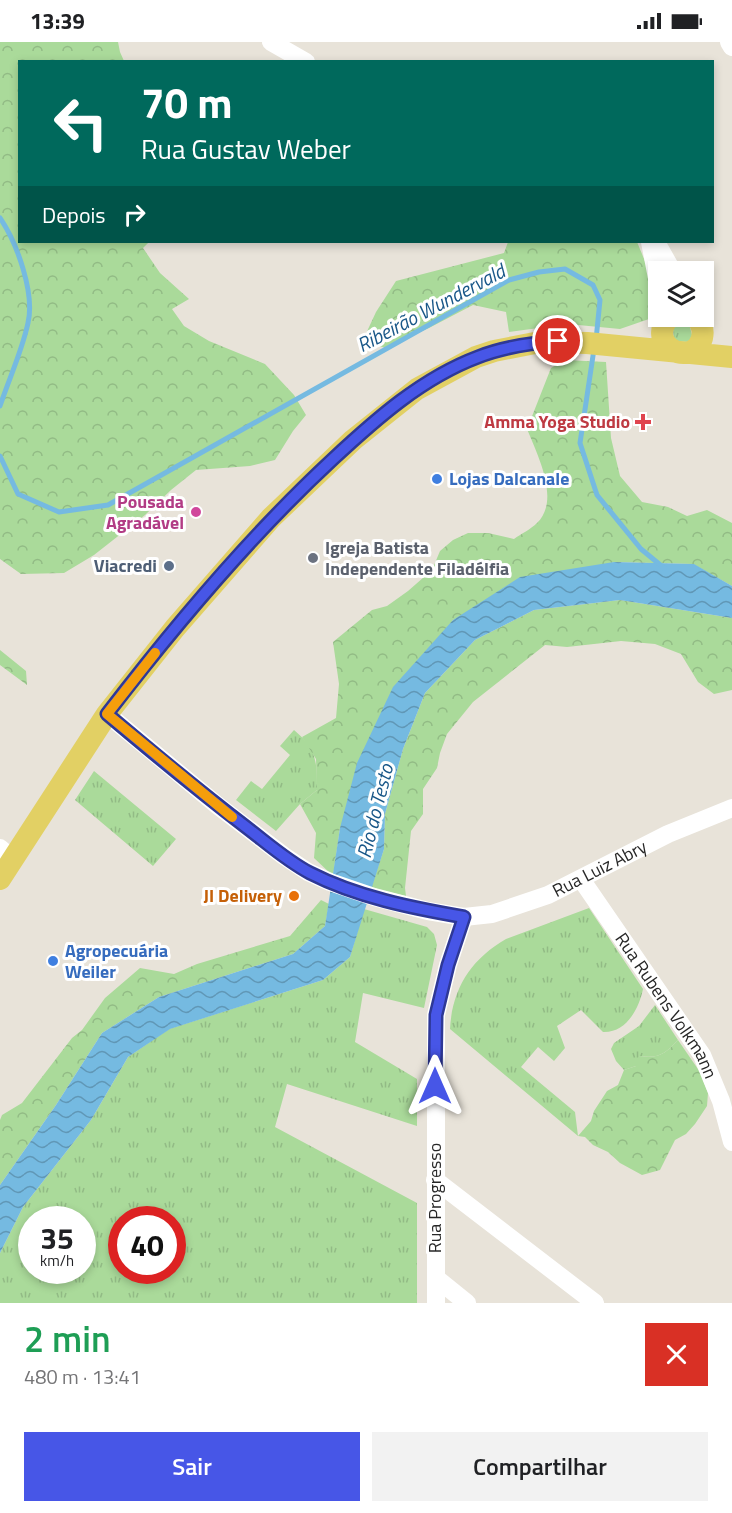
<!DOCTYPE html>
<html lang="pt">
<head>
<meta charset="utf-8">
<style>
	:root { --surface:#fff; --page:#f2f2f2; --text:#202124; --muted:#757577; --accent:#4756e7 }
	body { margin:0; font-family:"Titillium Web",sans-serif; background:var(--page); color:var(--text); height:100vh; display:flex; flex-direction:column; font-size:22px; white-space:nowrap }
	* { box-sizing:border-box; margin:0 }
	p { font-size:20px; color:var(--muted) }
	.icon { flex:none; width:33px; height:33px; fill:none; stroke:currentColor; stroke-width:2; stroke-linecap:round; stroke-linejoin:round }
	.map { position:relative; height:1261px; overflow:hidden }
	.panel { display:flex; flex-direction:column; background:var(--surface); flex:1 }
	.panel>* { flex:none }
	.hud { position:absolute; left:18px; top:18px; width:696px; height:183px; border-radius:0px; box-shadow:0 3px 9px #0003; background:#00695c; color:#fff; overflow:hidden }
	.fabs { position:absolute; left:648px; top:219px; display:grid; gap:12px }
	.fabs a { display:grid; place-items:center; width:66px; height:66px; border-radius:0px; background:var(--surface); box-shadow:0 3px 9px #0003; font-size:30px }
	.speed { position:absolute; left:18px; top:1164px; display:flex; gap:12px; font-size:30px; font-weight:700; text-align:center }
	.speed>* { display:grid; place-content:center; width:78px; height:78px; border-radius:50%; background:var(--surface); box-shadow:0 3px 9px #0003; line-height:1 }
	.speed small { font-size:15px; font-weight:400 }
	.speed .limit { border:9px solid #d22; background:#fff; color:#111 }
	.pin { position:absolute; display:grid; place-items:center; width:51px; height:51px; color:#fff; margin:-26px; border:3px solid #fff; border-radius:50%; box-shadow:0 2px 6px #0007 }
	.me { position:absolute; width:66px; margin:-33px; rotate:0deg; stroke-linejoin:round; filter:drop-shadow(0 0 4px #0008) }
	.turn { display:flex; align-items:center; gap:21px; height:126px; padding:0 24px; font-size:27px }
	.turn .icon { width:78px; height:78px; stroke-width:2.5 }
	.turn b { display:block; font-size:42px; line-height:51px }
	.then { display:flex; align-items:center; height:57px; padding:0 24px; background:#0003; gap:12px; font-size:22px }
	.round { display:grid; place-items:center; flex:none; width:63px; height:63px; border-radius:0px; background:var(--page) }
	.head { display:flex; align-items:center; justify-content:space-between; height:102px; padding:0 24px }
	h1 { font-size:36px; font-weight:600; line-height:45px; color:#1e9e55 }
	.cta { display:flex; gap:12px; margin-top:auto; padding:12px 24px }
	.cta a { flex:1; height:69px; border-radius:0px; background:var(--accent); color:#fff; font-size:24px; font-weight:600; line-height:69px; text-align:center }
	.cta a+a { background:var(--page); color:var(--text) }
	.status { display:flex; justify-content:space-between; align-items:center; height:42px; padding:0 30px; background:var(--surface); direction:ltr }
	.status svg { height:16px; fill:currentColor }
	.map>svg:first-child { display:block }
	.grass { fill:url(#grass-tufts); fill-rule:evenodd }
	.forest { fill:url(#forest-crowns) }
	.water { fill:url(#water-waves) }
	.lines { fill:none; stroke-linecap:round; stroke-linejoin:round }
	.stream { stroke:#75bae1; stroke-width:5 }
	.minor { stroke:#fff; stroke-width:18 }
	.major { stroke:#e2d064; stroke-width:22 }
	.route-casing { stroke:#2e3896; stroke-width:15 }
	.route { stroke:#4756e7; stroke-width:10 }
	.slow { stroke:#f59e0b; stroke-width:10 }
	.health-dot { fill:#e0444e; stroke:#fff; stroke-width:2 }
	.shop-dot { fill:#3f7fe0; stroke:#fff; stroke-width:2 }
	.hotel-dot { fill:#d1479c; stroke:#fff; stroke-width:2 }
	.worship-dot { fill:#6b7280; stroke:#fff; stroke-width:2 }
	.service-dot { fill:#5c6f8a; stroke:#fff; stroke-width:2 }
	.food-dot { fill:#e8710a; stroke:#fff; stroke-width:2 }
	.labels { text-anchor:middle; stroke-width:6; stroke-linejoin:round; paint-order:stroke }
	.health-label { font-size:18px; font-weight:bold; fill:#be3a42; stroke:#fff; text-anchor:end }
	.shop-label { font-size:18px; font-weight:bold; fill:#366cbe; stroke:#fff; text-anchor:start }
	.hotel-label { font-size:18px; font-weight:bold; fill:#b23c85; stroke:#fff; text-anchor:end }
	.worship-label { font-size:18px; font-weight:bold; fill:#5b616d; stroke:#fff; text-anchor:start }
	.service-label { font-size:18px; font-weight:bold; fill:#4e5e75; stroke:#fff; text-anchor:end }
	.street-label { font-size:18px; fill:#272727; stroke:#fff }
	.food-label { font-size:18px; font-weight:bold; fill:#c56008; stroke:#fff; text-anchor:end }
	.water-label { font-size:20px; font-style:italic; fill:#195788; stroke:#fff }
</style>
</head>
<body>
<div class="status"><b>13:39</b><svg viewBox="0 0 49 12"><path d="M0 12V9h3v3zM5 12V6h3v6zM10 12V3h3v9zM15 12V0h3v12zM26 1h20v11H26zM47 4h2v5h-2z"/></svg></div>
<div class="map">
<svg width="732" height="1261" viewBox="0 0 732 1261">
	<defs>
		<pattern id="grass-tufts" width="24" height="20" patternUnits="userSpaceOnUse" patternTransform="scale(1.5)"><rect width="24" height="20" fill="#aada9a"/><path d="M3 7l-1-3M5 7V3M7 7l1-3M15 17l-1-3M17 17v-4M19 17l1-3" fill="none" stroke="#92bb85"/></pattern>
		<pattern id="forest-crowns" width="20" height="18" patternUnits="userSpaceOnUse" patternTransform="scale(1.5)"><rect width="20" height="18" fill="#aada9a"/><path d="M2 6a3 3 0 1 1 6 0M12 15a3 3 0 1 1 6 0" fill="none" stroke="#92bb85"/></pattern>
		<pattern id="water-waves" width="16" height="10" patternUnits="userSpaceOnUse" patternTransform="scale(1.5)"><rect width="16" height="10" fill="#75bae1"/><path d="M0 5q4-4 8 0t8 0" fill="none" stroke="#6097b6"/></pattern>
	</defs>
	<rect width="100%" height="100%" fill="#e8e3d9"/>
	<path class="grass" d="M 679,282 L 683,282 L 690,285 L 692,293 L 689,300 L 674,299 L 673,287 Z
		M 294,688 C 317,707 317,720 317,748 L 300,762 L 276,789 L 236,758 L 251,739 L 262,747 L 290,713 L 280,704 Z
		M 94,729 L 176,797 L 153,824 L 75,758 Z
		M 589,866 L 643,947 C 639,967 626,991 603,990 L 581,968 L 557,984 L 565,1006 L 554,1019 L 538,1005 L 521,1025 L 575,1070 L 578,1094 L 450,987 C 452,947 471,917 506,897 Z
		M 364,867 L 427,885 L 434,892 L 437,903 L 424,966 L 363,951 L 355,1000 L 417,1037 L 417,1084 L 287,1042 L 275,1085 L 417,1161 L 417,1261 L 0,1261 L 0,1211 L 23,1165 L 91,1078 L 128,1015 L 169,987 L 323,938 L 350,915 ZM 32,1178 L 82,1178 L 82,1228 L 32,1228 ZM 122,1178 L 172,1178 L 172,1228 L 122,1228 Z
		M 655,963 L 678,998 C 666,1011 659,1017 640,1014 L 636,1024 L 624,1028 L 616,1019 L 611,1007 L 614,1001 L 639,984 Z"/>
	<path class="forest" d="M 0,0 L 118,0 L 120,10 L 124,19 L 20,20 L 20,200 L 149,200 L 143,206 L 160,231 L 189,257 L 172,267 L 184,284 L 209,299 L 265,322 L 294,353 L 306,373 L 293,389 L 275,418 L 250,424 L 196,428 L 171,448 L 145,473 L 94,513 L 64,531 L 21,532 L 0,517 Z
		M 508,200 L 637,200 C 651,233 654,241 649,277 L 620,287 L 568,282 L 509,290 L 506,270 L 473,263 L 429,286 L 385,306 L 363,298 L 376,270 L 396,239 L 504,211 Z
		M 565,318 L 606,320 L 611,396 L 620,434 L 642,460 L 668,465 L 687,474 L 707,468 L 732,481 L 732,544 L 693,522 L 614,520 L 453,578 L 340,786 L 333,834 L 314,816 L 316,791 L 300,762 L 317,748 L 316,717 L 302,695 L 336,676 L 339,642 L 333,600 L 372,568 L 387,564 L 408,549 L 432,528 L 440,509 L 453,498 L 468,491 L 488,491 L 514,497 C 521,492 531,487 537,481 C 561,458 537,412 527,387 L 551,326 Z
		M 620,558 L 732,576 L 732,648 L 714,652 L 698,640 L 681,612 L 655,602 L 621,599 L 567,605 L 545,603 L 473,660 L 447,692 L 440,711 L 437,726 L 423,747 L 423,772 L 411,789 L 405,846 L 406,854 L 371,846 L 384,807 L 385,772 L 403,707 L 425,651 L 475,598 L 534,568 Z
		M 0,608 L 26,629 L 27,643 L 0,623 Z
		M 321,858 L 329,862 L 325,884 L 293,912 L 159,955 L 102,991 L 56,1063 L 0,1143 L 0,1078 L 2,1073 L 22,1061 L 72,996 L 82,988 L 105,956 L 140,926 L 174,932 L 197,922 L 290,894 Z
		M 678,998 L 700,1030 L 708,1051 L 707,1064 L 695,1082 L 686,1092 L 675,1098 L 660,1128 L 642,1133 L 620,1121 L 608,1110 L 593,1103 L 585,1095 L 578,1094 L 591,1079 L 594,1069 L 607,1049 L 618,1043 L 624,1028 L 636,1024 L 636,1018 L 640,1014 C 659,1017 666,1011 678,998 Z"/>
	<path class="water" d="M 614,520 L 694,522 L 732,544 L 732,576 L 620,558 L 534,568 L 475,598 L 425,651 L 403,707 L 385,772 L 384,807 L 350,915 L 323,938 L 170,987 L 128,1015 L 91,1078 L 23,1165 L 0,1211 L 0,1143 L 56,1063 L 102,991 L 159,955 L 293,912 L 325,884 L 340,786 L 357,721 L 393,645 L 453,578 L 520,535 Z"/>
	<g class="lines">
		<path class="stream" d="M 0,176 C 17,201 35,251 28,281 C 22,309 9,337 0,364
			M 594,307 L 580,401 L 597,453 L 641,507 L 664,526
			M 0,414 L 18,452 L 59,470 L 108,463 L 509,238 L 539,230 L 565,227 L 593,243 L 600,258 L 596,298"/>
		<g class="minor">
			<path d="M 271,0 L 306,20"/>
			<path d="M 729,0 L 732,5"/>
			<path d="M 650,200 L 658,241"/>
			<path d="M 656,200 L 673,230"/>
			<path id="s1" d="M 107,672 L 217,763 L 284,814 L 308,830 L 330,840 L 374,855 L 428,869 L 464,875 L 492,872 L 548,853 L 668,792 L 732,766"/>
			<path d="M 0,806 L 13,817"/>
			<path id="s2" d="M 581,837 L 702,1013 L 721,1059 L 732,1100"/>
			<path d="M 435,1138 L 595,1261"/>
			<path d="M 436,1236 L 467,1261"/>
			<path d="M 436,1261 L 436,973 L 448,923 L 464,875"/>
		</g>
		<path class="major" d="M 670,274 C 643,303 693,328 702,296 C 704,287 701,280 695,274
			M 0,837 L 107,672 L 175,586 L 271,476 L 353,398 L 417,347 L 476,315 L 494,309 L 540,300 L 587,301 L 732,315"/>
	</g>
	<g class="lines">
		<defs>
			<path id="route" d="M 435,1044 L 436,973 L 448,923 L 464,875 C 412,866 357,855 310,831 C 287,819 267,801 246,785 C 199,749 153,711 107,672 C 176,582 250,494 333,417 C 376,377 422,336 478,315 C 503,305 531,301 558,299"/>
		</defs>
		<use href="#route" class="route-casing"/>
		<use href="#route" class="route"/>
		<path class="slow" d="M 155,611 L 107,672 L 232,775"/>
	</g>
	<path class="health-dot" d="M640 371h6v6h6v6h-6v6h-6v-6h-6v-6h6z"/>
	<g class="shop-dot">
		<circle cx="437" cy="437" r="6"/>
		<circle cx="53" cy="919" r="6"/>
	</g>
	<circle class="hotel-dot" cx="196" cy="470" r="6"/>
	<circle class="worship-dot" cx="313" cy="516" r="6"/>
	<circle class="service-dot" cx="169" cy="524" r="6"/>
	<circle class="food-dot" cx="294" cy="854" r="6"/>
	<g class="labels">
		<g class="health-label">
			<text x="630" y="386">Amma Yoga Studio</text>
		</g>
		<g class="shop-label">
			<text x="449" y="443">Lojas Dalcanale</text>
			<text x="65" y="915">Agropecuária<tspan x="65" dy="21">Weiler</tspan></text>
		</g>
		<g class="hotel-label">
			<text x="184" y="466">Pousada<tspan x="184" dy="21">Agradável</tspan></text>
		</g>
		<g class="worship-label">
			<text x="325" y="512">Igreja Batista<tspan x="325" dy="21">Independente Filadélfia</tspan></text>
		</g>
		<g class="service-label">
			<text x="157" y="530">Viacredi</text>
		</g>
		<g class="street-label">
			<text dy="6" stroke="none"><textPath href="#s1" startOffset="564">Rua Luiz Abry</textPath></text>
			<text dy="6" stroke="none"><textPath href="#s2" startOffset="153">Rua Rubens Volkmann</textPath></text>
			<text transform="translate(435 1156) rotate(-90)" y="6">Rua Progresso</text>
		</g>
		<g class="food-label">
			<text x="282" y="860">JI Delivery</text>
		</g>
		<g class="water-label">
			<text transform="translate(431 266) rotate(-28)" y="7">Ribeirão Wundervald</text>
			<text transform="translate(375 769) rotate(-76)" y="7">Rio do Testo</text>
		</g>
	</g>
</svg>
<div class="fabs">
<a><svg class="icon" aria-label="layers" viewBox="0 0 24 24"><path d="M12 4l9 5-9 5-9-5zM3 14l9 5 9-5"/></svg></a>
</div>
<div class="speed"><div>35<small>km/h</small></div><div class="limit">40</div></div>
<div class="pin" style="left:558px;top:299px;background:#d93025"><svg class="icon" aria-label="arrive" viewBox="0 0 24 24"><path d="M6 21V4h12l-3 4 3 4H6"/></svg></div>
<svg class="me" style="left:435px;top:1044px" viewBox="-20 -20 40 40"><path d="M0-17L14 15 0 8-14 15z" fill="#4756e7" stroke="#fff" stroke-width="4"/></svg>
<div class="hud">
<div class="turn"><svg class="icon" aria-label="left" viewBox="0 0 24 24"><path d="M17 20v-9H6M10 6l-5 5 5 5"/></svg><div><b>70 m</b>Rua Gustav Weber</div></div>
<div class="then">Depois<svg class="icon" aria-label="right" viewBox="0 0 24 24"><path d="M7 20v-9h11M14 6l5 5-5 5"/></svg></div>
</div>
</div>
<section class="panel">
<div class="head"><div><h1>2 min</h1><p>480 m · 13:41</p></div><a class="round" style="background:#d93025;color:#fff"><svg class="icon" aria-label="close" viewBox="0 0 24 24"><path d="M6 6l12 12M18 6L6 18"/></svg></a></div>
<div class="cta"><a>Sair</a><a>Compartilhar</a></div>
</section>
</body>
</html>
